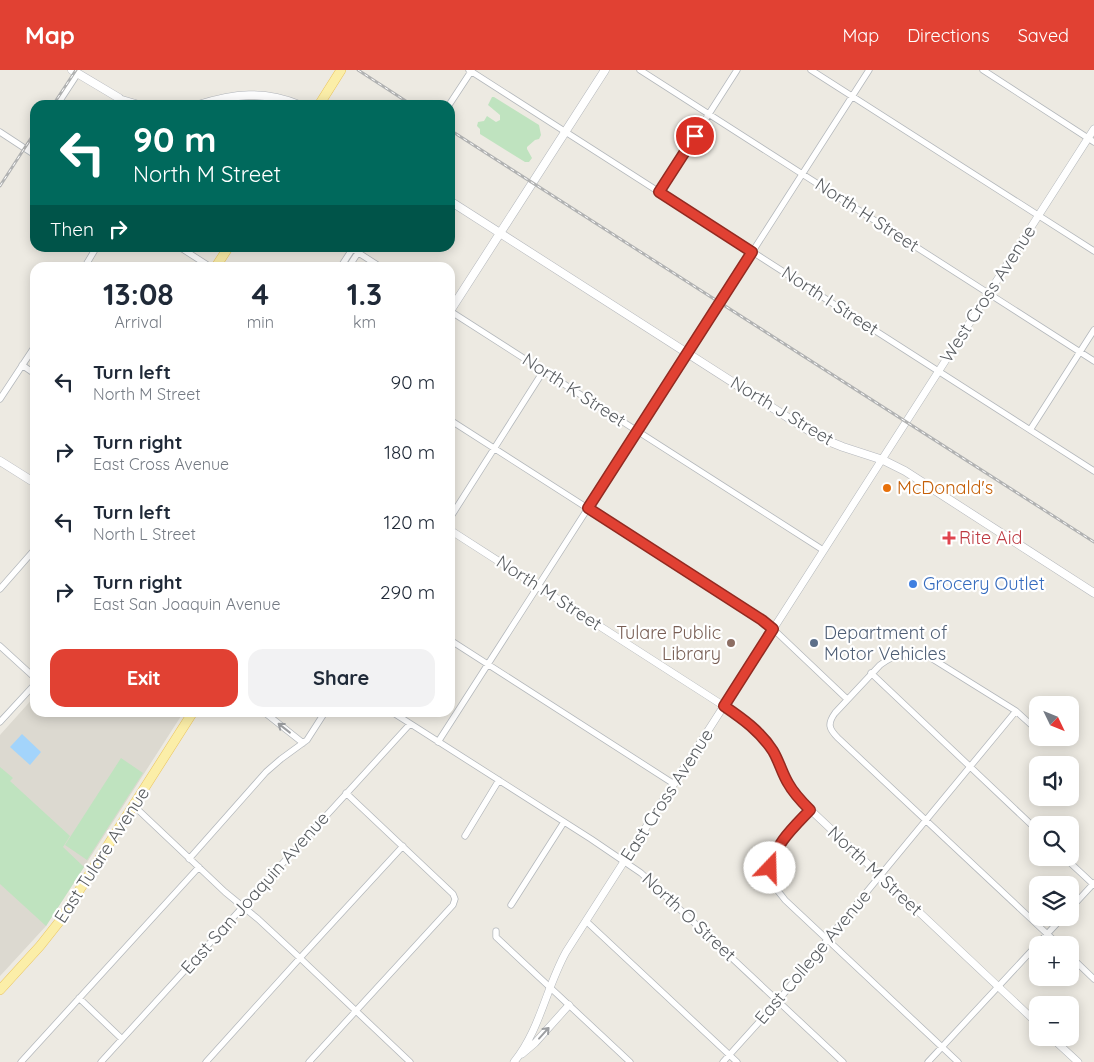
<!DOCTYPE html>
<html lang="en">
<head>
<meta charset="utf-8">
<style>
	:root { --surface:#fff; --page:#f2f2f3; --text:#1f2937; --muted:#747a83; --accent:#e14133 }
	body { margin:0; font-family:Quicksand,sans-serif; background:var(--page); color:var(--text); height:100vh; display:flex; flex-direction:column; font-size:19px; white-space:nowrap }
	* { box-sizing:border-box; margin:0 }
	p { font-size:16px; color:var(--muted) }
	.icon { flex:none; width:28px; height:28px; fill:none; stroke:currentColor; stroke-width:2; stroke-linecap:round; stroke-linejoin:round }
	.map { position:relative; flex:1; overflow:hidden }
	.details { position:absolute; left:30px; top:192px; width:425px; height:455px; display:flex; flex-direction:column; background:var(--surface); border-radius:15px; box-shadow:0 2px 12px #0003 }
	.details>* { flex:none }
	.hud { position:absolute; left:30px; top:30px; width:425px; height:152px; border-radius:15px; box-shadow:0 2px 12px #0003; background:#00695c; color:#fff; overflow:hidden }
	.needle { width:32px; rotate:133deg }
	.buttons { position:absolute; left:1029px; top:626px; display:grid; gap:10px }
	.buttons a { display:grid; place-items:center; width:50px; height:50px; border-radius:10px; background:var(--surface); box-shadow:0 2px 12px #0003; font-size:25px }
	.pin { position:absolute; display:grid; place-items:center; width:42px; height:42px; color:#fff; margin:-21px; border:2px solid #fff; border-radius:50%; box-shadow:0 1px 5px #0007 }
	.me { position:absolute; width:55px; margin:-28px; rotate:21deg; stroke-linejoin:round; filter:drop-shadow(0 0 4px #0008) }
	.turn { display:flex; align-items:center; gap:18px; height:105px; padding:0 20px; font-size:22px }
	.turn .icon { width:65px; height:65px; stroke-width:2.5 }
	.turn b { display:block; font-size:35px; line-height:42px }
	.then { display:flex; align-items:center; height:48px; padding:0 20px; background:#0003; gap:10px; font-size:19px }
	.eta { display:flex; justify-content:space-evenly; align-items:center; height:85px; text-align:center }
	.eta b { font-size:30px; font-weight:700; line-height:35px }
	.cta { display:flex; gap:10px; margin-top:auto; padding:10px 20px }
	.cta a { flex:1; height:58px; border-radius:15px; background:var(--accent); color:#fff; font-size:20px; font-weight:700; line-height:58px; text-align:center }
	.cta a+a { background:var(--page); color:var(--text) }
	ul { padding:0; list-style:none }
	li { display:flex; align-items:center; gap:15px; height:70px; padding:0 20px }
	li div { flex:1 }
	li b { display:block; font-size:19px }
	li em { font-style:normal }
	header { display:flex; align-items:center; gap:30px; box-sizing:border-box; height:70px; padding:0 25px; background:var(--accent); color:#fff }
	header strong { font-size:24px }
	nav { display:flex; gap:28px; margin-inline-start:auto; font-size:18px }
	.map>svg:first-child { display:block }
	.education { fill:#dcd9d0 }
	.green { fill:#bfe3bf }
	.water { fill:#a3d4fb }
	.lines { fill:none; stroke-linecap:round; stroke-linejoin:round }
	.minor-casing { stroke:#b4b8bc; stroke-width:7 }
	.tertiary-casing { stroke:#b4b8bc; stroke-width:8 }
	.secondary-casing { stroke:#b4b7bc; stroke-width:9 }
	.primary-casing { stroke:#ebc45c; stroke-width:10 }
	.minor { stroke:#fff; stroke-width:5.5 }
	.tertiary { stroke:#fff; stroke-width:7 }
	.secondary { stroke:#fff; stroke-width:8 }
	.primary { stroke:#fbeea8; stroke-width:9 }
	.rail-casing { stroke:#b1b2b2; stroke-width:3 }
	.rail { stroke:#fff; stroke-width:1; stroke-dasharray:4; stroke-linecap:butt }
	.oneway { stroke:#9c9ea1 }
	.route-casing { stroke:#922a21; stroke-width:12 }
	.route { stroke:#e14133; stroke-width:9 }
	.food-dot { fill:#e8710a; stroke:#fff; stroke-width:2 }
	.health-dot { fill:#e0444e; stroke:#fff; stroke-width:2 }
	.shop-dot { fill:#3f7fe0; stroke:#fff; stroke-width:2 }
	.education-dot { fill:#8d6e63; stroke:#fff; stroke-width:2 }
	.service-dot { fill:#5c6f8a; stroke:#fff; stroke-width:2 }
	.labels { text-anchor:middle; stroke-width:4.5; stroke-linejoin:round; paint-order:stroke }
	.street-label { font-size:18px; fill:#5a5e62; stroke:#fff }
	.food-label { font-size:18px; fill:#c56008; stroke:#fff; text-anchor:start }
	.health-label { font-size:18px; fill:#be3a42; stroke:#fff; text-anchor:start }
	.shop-label { font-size:18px; fill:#366cbe; stroke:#fff; text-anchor:start }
	.education-label { font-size:18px; fill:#785e54; stroke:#fff; text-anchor:end }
	.service-label { font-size:18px; fill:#4e5e75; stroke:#fff; text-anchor:start }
</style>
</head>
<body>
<header>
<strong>Map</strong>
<nav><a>Map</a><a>Directions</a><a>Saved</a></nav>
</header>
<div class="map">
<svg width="1094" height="992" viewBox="0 0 1094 992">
	<rect width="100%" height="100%" fill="#edeae2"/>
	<path class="education" d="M 35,626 L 35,642 L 183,643 L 46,856 L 0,906 L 0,665 Z"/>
	<path class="green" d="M 492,27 L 494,27 L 539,55 L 541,65 L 539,69 L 535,70 L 527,77 L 527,79 L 532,88 L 529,92 L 525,92 L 480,64 L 480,59 L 477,56 L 478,52 L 484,51 L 487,46 L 496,52 L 500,50 L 500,45 L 488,35 Z
		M 121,688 L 143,703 L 87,790 L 65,775 Z
		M 0,697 L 13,708 L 10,711 L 70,766 L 63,777 L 84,797 L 46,856 L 0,814 Z"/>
	<path class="water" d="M 22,664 L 41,682 L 30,695 L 10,677 Z"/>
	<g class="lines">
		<defs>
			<path id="minor" d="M 469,0 L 1094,401
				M 640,0 L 1094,291
				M 811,0 L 1094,181
				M 983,0 L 1094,72
				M 57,35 L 78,3
				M 449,35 L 472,0
				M 0,62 L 35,85
				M 28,80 L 35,69
				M 659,122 L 737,0
				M 181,178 L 212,198
				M 351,178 L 382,198
				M 84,198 L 96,178
				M 340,198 L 353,178
				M 348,198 L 361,178
				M 450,241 L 823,480
				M 22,295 L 35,304
				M 0,329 L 35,276
				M 450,350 L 762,550 L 769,555 L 847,629
				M 1030,360 L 1094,260
				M 450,448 L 544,300
				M 0,519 L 35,479
				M 450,570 L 674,714
				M 0,576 L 35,608
				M 871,603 L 1038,761
				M 264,642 L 303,673
				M 392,642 L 591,769 L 641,803 L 843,992
				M 0,652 L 35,614
				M 1038,661 L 1016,641 L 931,588 C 912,581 897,582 880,595 L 835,643 C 827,654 829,659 838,668 L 1059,875
				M 438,672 L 869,0
				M 134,736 L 225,822 L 258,849 L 300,888 L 410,992
				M 810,740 C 794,757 763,784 772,810 C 774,818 780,823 785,830 L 958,992
				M 465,766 L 499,710
				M 1065,788 L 1094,815
				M 189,789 L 266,702 L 281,689 L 307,670 L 325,642
				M 511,835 L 564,752
				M 1070,839 L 1094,813
				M 586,851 L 737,992
				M 496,861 L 496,867 L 630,992
				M 1070,886 L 1094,909
				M 79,928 L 122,969
				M 21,992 L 199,797
				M 101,992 L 410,654
				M 206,992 L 300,888 L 403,776
				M 309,992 L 453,835 L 455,829 L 453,824 L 346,723
				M 723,992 L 778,931 L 827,870 L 1016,641
				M 928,992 L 1062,848"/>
			<path id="tertiary" d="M 450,460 L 724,636 C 743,649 761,662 773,682 C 783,698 787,716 800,730 L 1038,954
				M 1052,968 L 1078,992
				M 522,984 L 535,973 L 569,935
				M 514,992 C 540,960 546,918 566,882 C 742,608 918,334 1094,59"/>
			<path id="secondary" d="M 72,0 L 119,28 L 126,35
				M 122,30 L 139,35
				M 198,35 C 234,24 264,20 299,35
				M 450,131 L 801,356 L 828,371 L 843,377 L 883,390 L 905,401 L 1094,523
				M 450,241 L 605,0
				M 0,391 L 35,413"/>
			<path id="primary" d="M 319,35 L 341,0
				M 215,198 L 228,178
				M 0,920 L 40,876 L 59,852 L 193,642"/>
		</defs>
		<use href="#minor" class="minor-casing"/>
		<use href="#tertiary" class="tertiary-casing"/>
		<use href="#secondary" class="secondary-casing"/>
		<use href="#primary" class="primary-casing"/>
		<use href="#minor" class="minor"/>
		<use href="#tertiary" class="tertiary"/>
		<use href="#secondary" class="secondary"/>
		<use href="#primary" class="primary"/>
		<defs>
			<path id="rail" d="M 358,0 L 412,35
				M 53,35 L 76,0
				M 450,60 L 1094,472
				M 0,116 L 35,62"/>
		</defs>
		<use href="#rail" class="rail-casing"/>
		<use href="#rail" class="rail"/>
	</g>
	<defs><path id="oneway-shaft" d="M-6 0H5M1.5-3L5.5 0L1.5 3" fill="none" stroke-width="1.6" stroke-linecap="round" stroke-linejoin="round" transform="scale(1.25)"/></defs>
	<g class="oneway">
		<use href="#oneway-shaft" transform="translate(284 658) rotate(-142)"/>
		<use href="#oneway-shaft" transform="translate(544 963) rotate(-48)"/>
	</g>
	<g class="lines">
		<defs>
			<path id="route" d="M 695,66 L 659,122 L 752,182 L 588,438 L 762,550 L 773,559 L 724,636 C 743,649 760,661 773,681 C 779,691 782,703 788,713 C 794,724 802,732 810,740 C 794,757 775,774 770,798"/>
		</defs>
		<use href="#route" class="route-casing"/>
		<use href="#route" class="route"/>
	</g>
	<circle class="food-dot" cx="887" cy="418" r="5"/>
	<path class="health-dot" d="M946.5 460.5h5v5h5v5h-5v5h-5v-5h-5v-5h5z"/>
	<circle class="shop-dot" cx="913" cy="514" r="5"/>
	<circle class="education-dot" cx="731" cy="573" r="5"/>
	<circle class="service-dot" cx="814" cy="573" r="5"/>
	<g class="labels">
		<g class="street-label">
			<text transform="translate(867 145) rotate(33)" y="6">North H Street</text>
			<text transform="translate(988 224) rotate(-57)" y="6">West Cross Avenue</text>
			<text transform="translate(830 231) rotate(33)" y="6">North I Street</text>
			<text transform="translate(574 320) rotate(33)" y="6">North K Street</text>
			<text transform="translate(782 341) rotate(31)" y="6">North J Street</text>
			<text transform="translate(549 523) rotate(33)" y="6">North M Street</text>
			<text transform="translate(667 725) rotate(-57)" y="6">East Cross Avenue</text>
			<text transform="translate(102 785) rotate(-57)" y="6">East Tulare Avenue</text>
			<text transform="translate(875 801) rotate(43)" y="6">North M Street</text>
			<text transform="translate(255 823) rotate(-48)" y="6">East San Joaquin Avenue</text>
			<text transform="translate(689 847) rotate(43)" y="6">North O Street</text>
			<text transform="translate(813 887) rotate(-50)" y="6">East College Avenue</text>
		</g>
		<g class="food-label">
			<text x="897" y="424">McDonald's</text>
		</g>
		<g class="health-label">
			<text x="959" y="474">Rite Aid</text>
		</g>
		<g class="shop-label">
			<text x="923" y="520">Grocery Outlet</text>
		</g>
		<g class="education-label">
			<text x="721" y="569">Tulare Public<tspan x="721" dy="21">Library</tspan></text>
		</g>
		<g class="service-label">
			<text x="824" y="569">Department of<tspan x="824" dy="21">Motor Vehicles</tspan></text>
		</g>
	</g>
</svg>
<div class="buttons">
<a><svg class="needle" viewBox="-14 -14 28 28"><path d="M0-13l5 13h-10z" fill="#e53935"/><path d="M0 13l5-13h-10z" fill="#747a83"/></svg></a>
<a><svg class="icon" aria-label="sound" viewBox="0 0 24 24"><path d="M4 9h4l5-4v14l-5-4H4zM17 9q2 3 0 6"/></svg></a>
<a><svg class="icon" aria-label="search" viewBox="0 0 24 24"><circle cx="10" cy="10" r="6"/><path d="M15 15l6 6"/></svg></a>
<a><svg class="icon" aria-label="layers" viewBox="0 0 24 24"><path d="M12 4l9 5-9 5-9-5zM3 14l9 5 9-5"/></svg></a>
<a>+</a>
<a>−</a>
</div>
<div class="pin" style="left:695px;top:66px;background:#d93025"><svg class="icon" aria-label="arrive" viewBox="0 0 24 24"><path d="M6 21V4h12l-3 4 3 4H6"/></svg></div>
<svg class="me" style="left:770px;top:798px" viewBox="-20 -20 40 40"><circle r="19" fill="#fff"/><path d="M0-13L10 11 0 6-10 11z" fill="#e14133"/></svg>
<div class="hud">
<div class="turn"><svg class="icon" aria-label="left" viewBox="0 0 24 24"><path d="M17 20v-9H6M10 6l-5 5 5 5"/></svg><div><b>90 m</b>North M Street</div></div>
<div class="then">Then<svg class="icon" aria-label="right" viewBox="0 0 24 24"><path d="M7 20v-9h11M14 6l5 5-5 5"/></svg></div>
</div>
<section class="details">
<div class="eta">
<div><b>13:08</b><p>Arrival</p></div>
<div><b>4</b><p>min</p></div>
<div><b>1.3</b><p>km</p></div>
</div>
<ul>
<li><svg class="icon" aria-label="left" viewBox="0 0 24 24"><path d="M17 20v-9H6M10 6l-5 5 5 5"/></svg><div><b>Turn left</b><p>North M Street</p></div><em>90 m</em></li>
<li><svg class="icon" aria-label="right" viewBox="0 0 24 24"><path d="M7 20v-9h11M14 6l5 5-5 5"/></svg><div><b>Turn right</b><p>East Cross Avenue</p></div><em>180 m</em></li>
<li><svg class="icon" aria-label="left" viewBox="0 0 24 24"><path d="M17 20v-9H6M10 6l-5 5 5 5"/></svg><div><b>Turn left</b><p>North L Street</p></div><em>120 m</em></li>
<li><svg class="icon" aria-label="right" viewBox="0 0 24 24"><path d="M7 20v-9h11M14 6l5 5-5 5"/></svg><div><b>Turn right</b><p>East San Joaquin Avenue</p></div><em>290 m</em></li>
</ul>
<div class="cta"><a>Exit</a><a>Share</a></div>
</section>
</div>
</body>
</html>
